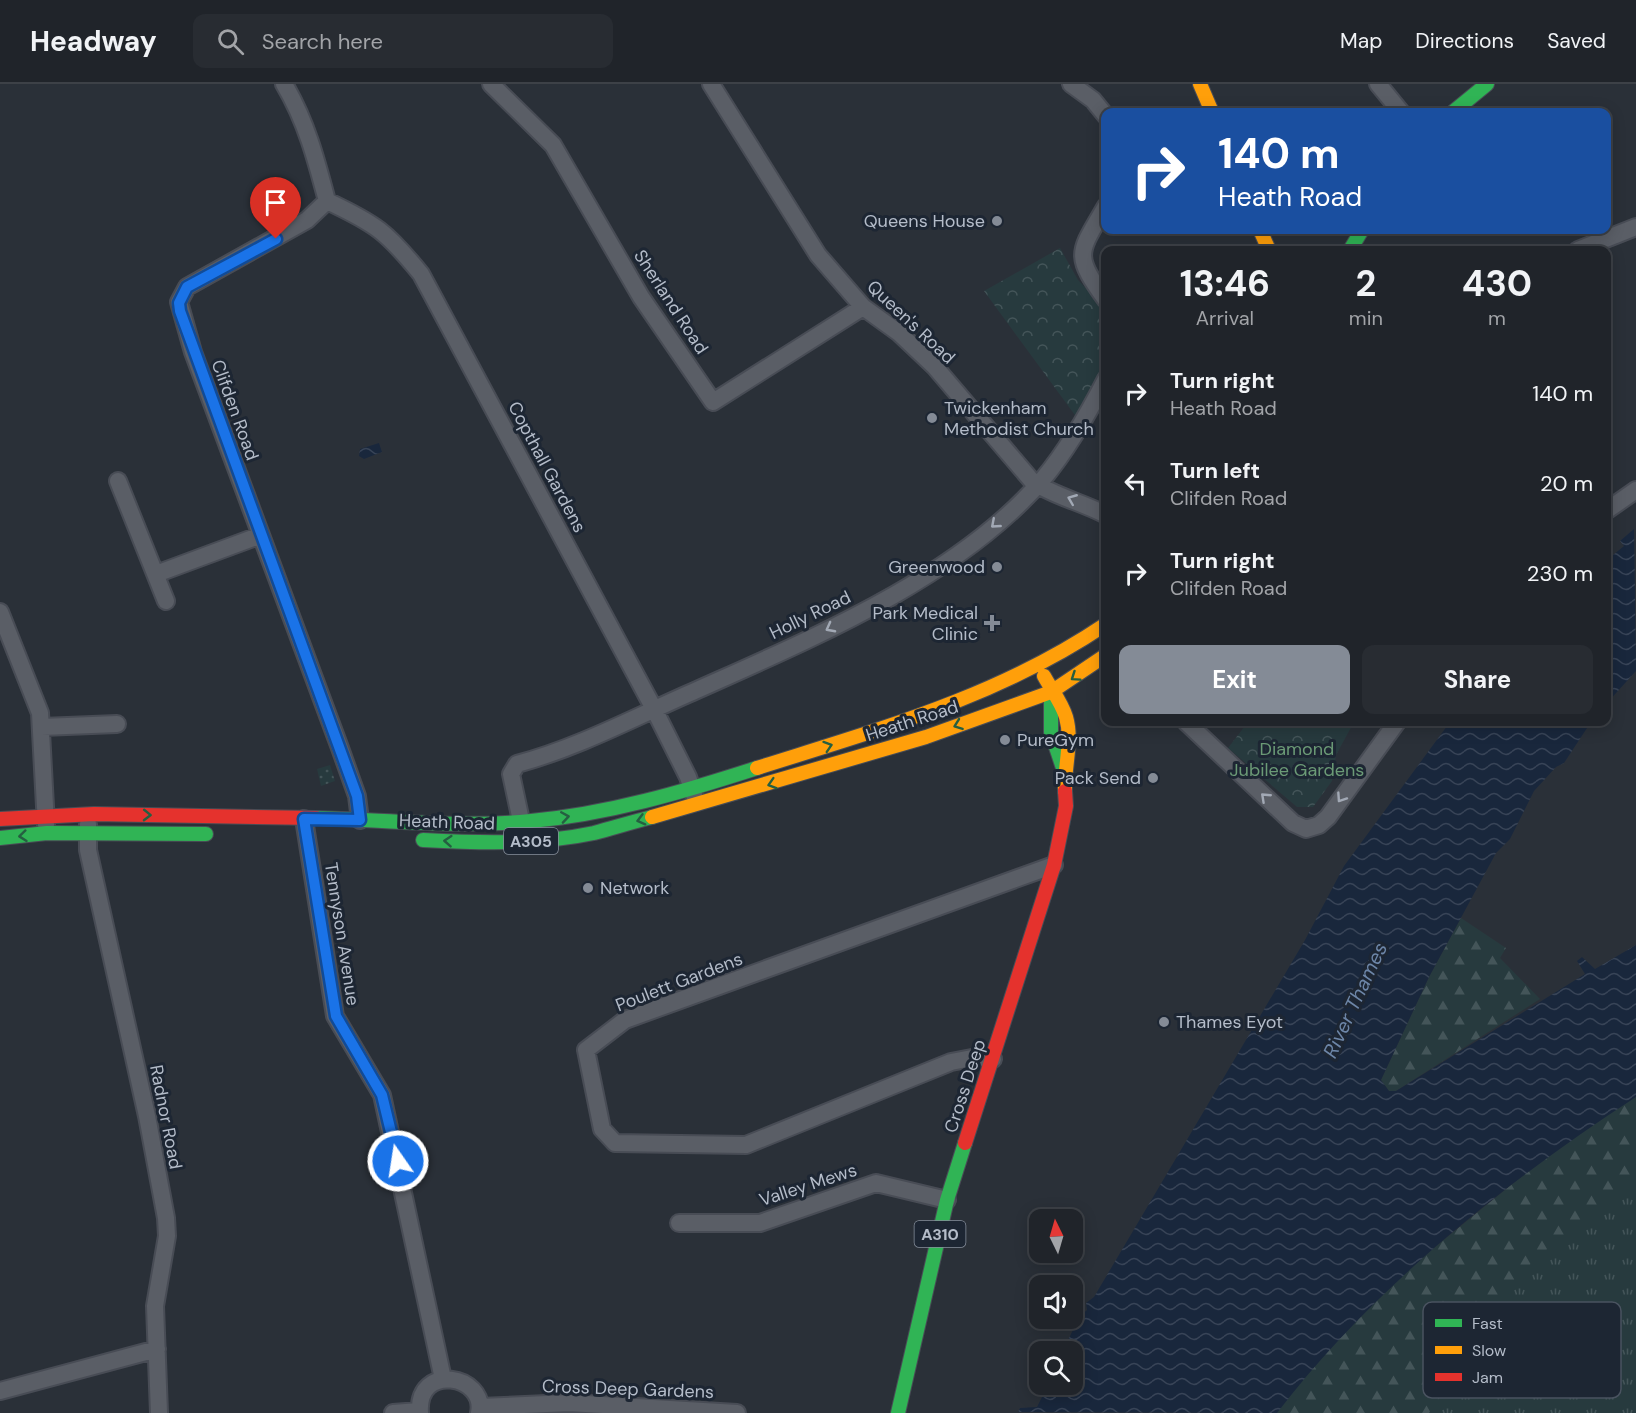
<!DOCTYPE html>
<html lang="en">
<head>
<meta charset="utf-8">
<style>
	:root { --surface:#20242a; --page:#282c32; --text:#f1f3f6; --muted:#a2a4a8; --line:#3d4147; --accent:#848b96 }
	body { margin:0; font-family:"DM Sans",sans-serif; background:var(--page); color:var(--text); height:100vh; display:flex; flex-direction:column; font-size:22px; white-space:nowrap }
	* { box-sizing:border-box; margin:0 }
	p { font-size:20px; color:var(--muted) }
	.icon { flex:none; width:33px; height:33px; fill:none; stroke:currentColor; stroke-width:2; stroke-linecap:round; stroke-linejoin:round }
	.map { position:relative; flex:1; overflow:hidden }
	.details { position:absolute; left:1101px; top:162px; width:510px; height:480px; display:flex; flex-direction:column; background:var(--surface); border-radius:12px; box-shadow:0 3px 15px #0003,0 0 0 2px var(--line) }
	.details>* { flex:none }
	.banner { position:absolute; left:1101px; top:24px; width:510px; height:126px; border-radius:12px; box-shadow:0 3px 15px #0003,0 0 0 2px var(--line); background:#1a4fa0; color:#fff; overflow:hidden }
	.needle { width:39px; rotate:355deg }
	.fabs { position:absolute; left:1029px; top:1125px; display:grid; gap:12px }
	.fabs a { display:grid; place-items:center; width:54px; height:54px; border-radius:12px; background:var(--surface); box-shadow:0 3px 15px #0003,0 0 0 2px var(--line); font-size:30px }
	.pin { position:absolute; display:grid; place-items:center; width:51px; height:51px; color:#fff; margin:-62px -26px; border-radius:50% 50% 50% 0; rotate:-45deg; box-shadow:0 0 6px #0007 }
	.pin .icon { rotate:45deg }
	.me { position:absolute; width:66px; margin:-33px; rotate:347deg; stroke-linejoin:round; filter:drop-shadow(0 0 4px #0008) }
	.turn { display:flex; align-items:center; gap:21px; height:126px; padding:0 18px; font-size:27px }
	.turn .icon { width:78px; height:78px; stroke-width:2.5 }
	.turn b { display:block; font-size:42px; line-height:51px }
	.eta { display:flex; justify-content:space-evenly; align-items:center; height:102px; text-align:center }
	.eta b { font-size:36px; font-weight:700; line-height:42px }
	.action { display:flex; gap:12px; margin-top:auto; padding:12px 18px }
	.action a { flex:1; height:69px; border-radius:12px; background:var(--accent); color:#fff; font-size:24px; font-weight:700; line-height:69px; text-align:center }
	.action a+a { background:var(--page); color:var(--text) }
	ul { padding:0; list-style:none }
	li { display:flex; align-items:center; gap:18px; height:90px; padding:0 18px }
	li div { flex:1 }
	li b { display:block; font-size:22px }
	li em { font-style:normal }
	header { display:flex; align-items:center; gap:36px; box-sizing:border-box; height:84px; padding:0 30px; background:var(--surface); border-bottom:2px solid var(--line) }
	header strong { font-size:28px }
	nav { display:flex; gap:33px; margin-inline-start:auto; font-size:21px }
	.search { width:420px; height:54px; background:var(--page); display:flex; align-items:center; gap:15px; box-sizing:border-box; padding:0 21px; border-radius:12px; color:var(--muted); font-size:22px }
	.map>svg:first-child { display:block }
	.grass { fill:url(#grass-tufts) }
	.forest { fill:url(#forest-firs) }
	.park { fill:url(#park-crowns) }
	.garden { fill:url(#garden-dots) }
	.water { fill:url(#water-waves) }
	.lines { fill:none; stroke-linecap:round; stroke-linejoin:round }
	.street-casing { stroke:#484c55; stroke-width:20 }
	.fast-casing { stroke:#484c55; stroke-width:16 }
	.slow-casing { stroke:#484c55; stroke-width:16 }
	.jam-casing { stroke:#484c55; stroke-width:16 }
	.street { stroke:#5a5e66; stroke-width:16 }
	.fast { stroke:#30b455; stroke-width:14 }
	.slow { stroke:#ff9f0a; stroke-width:14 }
	.jam { stroke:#e5322d; stroke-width:14 }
	.oneway { stroke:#a2a9b5 }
	.oneway2 { stroke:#255f41 }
	.route-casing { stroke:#114b97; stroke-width:15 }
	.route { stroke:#1a73e8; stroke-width:10 }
	.poi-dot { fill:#848b96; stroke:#1d2633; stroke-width:2 }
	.labels { text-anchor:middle; stroke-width:6; stroke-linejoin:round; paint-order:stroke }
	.shield { fill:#1d2633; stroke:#878f9c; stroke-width:1.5 }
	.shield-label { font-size:16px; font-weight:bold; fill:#b4bcc9 }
	.poi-label { font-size:18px; fill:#b4bcc9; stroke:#1d2633; text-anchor:end }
	.street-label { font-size:18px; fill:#b4bcc9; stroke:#1d2633 }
	.park-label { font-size:18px; fill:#6b9a76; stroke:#1d2633 }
	.water-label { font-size:20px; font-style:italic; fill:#6d86a8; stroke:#1d2633 }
	.key { fill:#1d2633; stroke:#4a5360; stroke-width:1.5 }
	.key-label { font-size:16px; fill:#b4bcc9 }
</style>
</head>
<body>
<header>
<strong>Headway</strong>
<div class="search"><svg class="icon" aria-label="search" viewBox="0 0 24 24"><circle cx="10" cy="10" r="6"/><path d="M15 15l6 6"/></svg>Search here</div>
<nav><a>Map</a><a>Directions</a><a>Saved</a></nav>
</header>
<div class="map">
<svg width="1636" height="1329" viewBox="0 0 1636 1329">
	<defs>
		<pattern id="grass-tufts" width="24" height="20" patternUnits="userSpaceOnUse" patternTransform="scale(1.5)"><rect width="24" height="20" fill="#273a3e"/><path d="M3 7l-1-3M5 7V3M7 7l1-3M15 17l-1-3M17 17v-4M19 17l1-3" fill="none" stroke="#445559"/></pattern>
		<pattern id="forest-firs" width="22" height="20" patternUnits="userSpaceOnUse" patternTransform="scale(1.5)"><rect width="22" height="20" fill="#273a3e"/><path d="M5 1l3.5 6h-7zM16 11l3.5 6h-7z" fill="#445559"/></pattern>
		<pattern id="park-crowns" width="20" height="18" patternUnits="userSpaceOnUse" patternTransform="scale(1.5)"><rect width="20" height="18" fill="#273a3e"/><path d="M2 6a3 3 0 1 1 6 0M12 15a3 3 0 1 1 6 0" fill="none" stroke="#445559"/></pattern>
		<pattern id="garden-dots" width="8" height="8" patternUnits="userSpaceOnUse" patternTransform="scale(1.5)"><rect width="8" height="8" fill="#273a3e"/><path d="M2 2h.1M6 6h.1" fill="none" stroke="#445559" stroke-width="1.8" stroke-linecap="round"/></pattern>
		<pattern id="water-waves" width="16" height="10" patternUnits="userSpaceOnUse" patternTransform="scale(1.5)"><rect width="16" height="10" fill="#19273c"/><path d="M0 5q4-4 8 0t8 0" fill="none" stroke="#384457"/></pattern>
	</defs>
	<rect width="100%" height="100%" fill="#2a3038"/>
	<path class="grass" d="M 1636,1029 L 1636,1329 L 1303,1329 Z"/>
	<path class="forest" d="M 1461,834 L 1506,864 L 1500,874 L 1540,915 L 1396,1007 L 1389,1007 L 1381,996 L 1429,893 Z
		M 1636,999 L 1636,1099 L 1534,1175 L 1429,1329 L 1266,1329 L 1337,1243 Z"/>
	<path class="park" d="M 1060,164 L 1078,196 L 1105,224 L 1105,286 L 1080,338 L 984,207 Z
		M 1248,638 L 1354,638 L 1336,671 L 1332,697 L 1313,723 L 1297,723 L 1228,664 Z"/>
	<path class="garden" d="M 330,681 L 335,697 L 321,702 L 317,685 Z"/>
	<path class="water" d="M 379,359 L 382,368 L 364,375 L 359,372 L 360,365 Z
		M 1634,445 L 1636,587 L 1607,619 L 1607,476 L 1624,462 L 1620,457 Z
		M 1450,638 L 1591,638 L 1564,679 L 1556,683 L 1534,707 L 1510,755 L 1496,769 L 1429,893 L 1381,996 L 1389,1007 L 1396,1007 L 1585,890 L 1577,877 L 1582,873 L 1595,885 L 1636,861 L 1636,1013 C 1505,1098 1372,1205 1277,1329 L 1018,1328 L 1020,1324 L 1037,1323 L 1048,1301 L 1072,1300 L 1072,1268 L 1063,1267 L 1079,1233 L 1087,1226 L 1086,1219 L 1094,1213 L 1305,856 L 1344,782 Z"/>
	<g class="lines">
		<defs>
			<path id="street" d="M 284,0 C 306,37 316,75 327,117 L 307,136 L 187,203 L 179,218 L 193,268 L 340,664 L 357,712 L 360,736
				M 491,0 L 553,61 L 641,213 L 713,318 L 863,223
				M 711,0 L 818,171 L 863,223 L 899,249 L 935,283 L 1032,397 C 1053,412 1082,418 1106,431
				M 1071,0 L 1093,16 L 1106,32
				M 1378,0 L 1401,28
				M 327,117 C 376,140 387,148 421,190 L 654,625 L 688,693 L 694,711
				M 1106,122 C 1078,170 1073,170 1106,216
				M 1578,166 L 1636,143
				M 118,397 L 166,517
				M 1606,427 L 1636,406
				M 156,490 L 261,451
				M 0,528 L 40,629 L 46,741
				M 1186,638 L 1293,739 L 1306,745 L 1319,741 L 1328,733 L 1397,638
				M 42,643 L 117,640
				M 304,735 L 335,932 L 382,1011 L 443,1295
				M 88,740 L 88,766 L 147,1032 L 166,1134 L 167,1152 L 155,1222 L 159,1329
				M 523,746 L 511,690 L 517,680 C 580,663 637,632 697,606 C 813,554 959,493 1043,395 C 1068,365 1088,330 1106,295
				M 993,975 L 977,973 L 951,978 L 746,1061 L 615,1059 L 602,1045 L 586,966 L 625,936 L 1054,781
				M 679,1139 L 760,1139 L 876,1099 L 947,1116
				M 0,1307 L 157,1265
				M 480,1323 L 569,1319 L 737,1329
				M 393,1329 L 419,1327
				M 420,1329 C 416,1278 487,1291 479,1329"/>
			<path id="fast" d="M 1453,28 L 1487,0
				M 1350,166 L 1362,146
				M 1051,608 L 1051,648 L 1064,687
				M 316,734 C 388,736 460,744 531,737 C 608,730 683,708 757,684
				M 0,754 L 47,749 L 206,750
				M 423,756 C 479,759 538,761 594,749 C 613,744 632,738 652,733
				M 898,1329 L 947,1116 L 965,1059"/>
			<path id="slow" d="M 1200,0 L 1212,28
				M 1260,146 L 1269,166
				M 1044,592 C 1051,605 1062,619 1066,633 C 1073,657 1064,683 1065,707
				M 757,684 C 880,645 998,613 1106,540
				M 652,733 L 926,653 L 1051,608 L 1106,571"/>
			<path id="jam" d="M 0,735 L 94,730 L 316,734
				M 965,1059 L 1054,781 L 1066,722 L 1065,707"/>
		</defs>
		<use href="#street" class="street-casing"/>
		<use href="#fast" class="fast-casing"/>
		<use href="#slow" class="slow-casing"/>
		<use href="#jam" class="jam-casing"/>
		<use href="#street" class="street"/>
		<use href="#fast" class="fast"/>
		<use href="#slow" class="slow"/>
		<use href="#jam" class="jam"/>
	</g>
	<defs><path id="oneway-chevron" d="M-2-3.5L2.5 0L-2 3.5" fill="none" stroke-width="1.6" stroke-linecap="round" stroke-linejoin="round" transform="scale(1.5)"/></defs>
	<g class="oneway">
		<use href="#oneway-chevron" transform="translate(1072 415) rotate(-158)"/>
		<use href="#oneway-chevron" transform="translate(995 440) rotate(139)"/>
		<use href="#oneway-chevron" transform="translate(830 544) rotate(152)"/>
		<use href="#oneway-chevron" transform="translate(1265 713) rotate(-137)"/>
		<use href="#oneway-chevron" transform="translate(1341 714) rotate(124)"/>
	</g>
	<g class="oneway2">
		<use href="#oneway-chevron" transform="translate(1075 593) rotate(146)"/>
		<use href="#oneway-chevron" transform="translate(958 641) rotate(160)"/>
		<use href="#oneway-chevron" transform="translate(828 662) rotate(-18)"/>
		<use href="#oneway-chevron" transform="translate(772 700) rotate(163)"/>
		<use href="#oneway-chevron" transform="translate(147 731) rotate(1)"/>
		<use href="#oneway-chevron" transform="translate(565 733) rotate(-9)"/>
		<use href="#oneway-chevron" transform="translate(641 736) rotate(165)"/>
		<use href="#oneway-chevron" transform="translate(23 752) rotate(174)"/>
		<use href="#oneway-chevron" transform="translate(448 757) rotate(-176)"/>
	</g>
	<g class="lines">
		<defs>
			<path id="route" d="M 276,155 L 187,203 L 179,219 L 180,227 L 357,712 L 360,736 L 304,735 L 336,932 L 382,1011 L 398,1077"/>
		</defs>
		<use href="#route" class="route-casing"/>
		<use href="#route" class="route"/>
	</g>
	<g class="poi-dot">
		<circle cx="997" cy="137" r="6"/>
		<circle cx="932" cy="334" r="6"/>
		<circle cx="997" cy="483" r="6"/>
		<path d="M989 530h6v6h6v6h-6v6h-6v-6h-6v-6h6z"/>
		<circle cx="1005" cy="656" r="6"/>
		<circle cx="1153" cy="694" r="6"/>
		<circle cx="588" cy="804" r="6"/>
		<circle cx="1164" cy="938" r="6"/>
	</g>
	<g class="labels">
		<g class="shield">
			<rect x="504" y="744" width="54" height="26" rx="4.5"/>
			<rect x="914.5" y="1137" width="51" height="26" rx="4.5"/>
		</g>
		<g class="shield-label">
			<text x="531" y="763">A305</text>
			<text x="940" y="1156">A310</text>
		</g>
		<g class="poi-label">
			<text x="985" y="143">Queens House</text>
			<text x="944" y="330" text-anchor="start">Twickenham<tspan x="944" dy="21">Methodist Church</tspan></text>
			<text x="985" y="489">Greenwood</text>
			<text x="978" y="535">Park Medical<tspan x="978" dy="21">Clinic</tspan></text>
			<text x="1017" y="662" text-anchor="start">PureGym</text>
			<text x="1141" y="700">Pack Send</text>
			<text x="600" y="810" text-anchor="start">Network</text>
			<text x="1176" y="944" text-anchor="start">Thames Eyot</text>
		</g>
		<g class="street-label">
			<text transform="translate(671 218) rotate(57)" y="6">Sherland Road</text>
			<text transform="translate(911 238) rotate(43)" y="6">Queen's Road</text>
			<text transform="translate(235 326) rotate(70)" y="6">Clifden Road</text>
			<text transform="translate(547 383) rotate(62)" y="6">Copthall Gardens</text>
			<text transform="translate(810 531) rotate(-26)" y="6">Holly Road</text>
			<text transform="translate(912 637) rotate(-18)" y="6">Heath Road</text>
			<text transform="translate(447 738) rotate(2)" y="6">Heath Road</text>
			<text transform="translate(342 850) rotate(81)" y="6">Tennyson Avenue</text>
			<text transform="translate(679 898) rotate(-21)" y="6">Poulett Gardens</text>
			<text transform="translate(965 1002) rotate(-72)" y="6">Cross Deep</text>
			<text transform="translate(166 1033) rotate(79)" y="6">Radnor Road</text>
			<text transform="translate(808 1101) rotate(-18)" y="6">Valley Mews</text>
			<text transform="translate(628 1305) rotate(2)" y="6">Cross Deep Gardens</text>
		</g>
		<g class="park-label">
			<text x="1297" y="671">Diamond<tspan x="1297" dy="21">Jubilee Gardens</tspan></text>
		</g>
		<g class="water-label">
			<text transform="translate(1355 916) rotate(-65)" y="7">River Thames</text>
		</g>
	</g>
	<rect x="1423" y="1218" width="198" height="96" rx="9" class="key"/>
	<rect x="1435" y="1235" width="27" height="8" fill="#30b455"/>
	<rect x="1435" y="1262" width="27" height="8" fill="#ff9f0a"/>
	<rect x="1435" y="1289" width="27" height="8" fill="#e5322d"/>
	<g class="key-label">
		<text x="1472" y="1245">Fast</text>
		<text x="1472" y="1272">Slow</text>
		<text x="1472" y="1299">Jam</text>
	</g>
</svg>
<div class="fabs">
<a><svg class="needle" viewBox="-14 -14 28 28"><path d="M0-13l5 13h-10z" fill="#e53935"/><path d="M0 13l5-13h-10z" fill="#a2a4a8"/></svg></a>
<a><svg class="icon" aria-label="sound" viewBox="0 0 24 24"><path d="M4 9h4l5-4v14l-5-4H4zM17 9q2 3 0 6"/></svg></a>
<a><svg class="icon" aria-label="search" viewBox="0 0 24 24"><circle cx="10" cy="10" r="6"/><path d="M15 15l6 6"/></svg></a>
</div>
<div class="pin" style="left:276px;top:155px;background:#d93025"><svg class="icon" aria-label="arrive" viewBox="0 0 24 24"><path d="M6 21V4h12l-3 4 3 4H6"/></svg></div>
<svg class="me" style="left:398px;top:1077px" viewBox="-20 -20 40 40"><circle r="17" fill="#1a73e8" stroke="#fff" stroke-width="3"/><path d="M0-11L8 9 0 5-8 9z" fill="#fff"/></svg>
<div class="banner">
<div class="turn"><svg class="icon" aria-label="right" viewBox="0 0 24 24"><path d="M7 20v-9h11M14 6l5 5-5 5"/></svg><div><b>140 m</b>Heath Road</div></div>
</div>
<section class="details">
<div class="eta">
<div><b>13:46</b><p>Arrival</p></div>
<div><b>2</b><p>min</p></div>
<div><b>430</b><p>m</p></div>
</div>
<ul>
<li><svg class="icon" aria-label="right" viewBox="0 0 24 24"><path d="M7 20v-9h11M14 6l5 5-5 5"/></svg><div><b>Turn right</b><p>Heath Road</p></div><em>140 m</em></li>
<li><svg class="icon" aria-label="left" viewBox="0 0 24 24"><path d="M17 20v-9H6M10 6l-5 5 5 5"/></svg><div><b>Turn left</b><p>Clifden Road</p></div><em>20 m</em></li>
<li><svg class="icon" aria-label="right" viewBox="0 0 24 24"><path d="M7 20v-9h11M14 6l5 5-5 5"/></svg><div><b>Turn right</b><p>Clifden Road</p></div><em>230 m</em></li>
</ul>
<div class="action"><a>Exit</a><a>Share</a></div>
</section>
</div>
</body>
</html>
